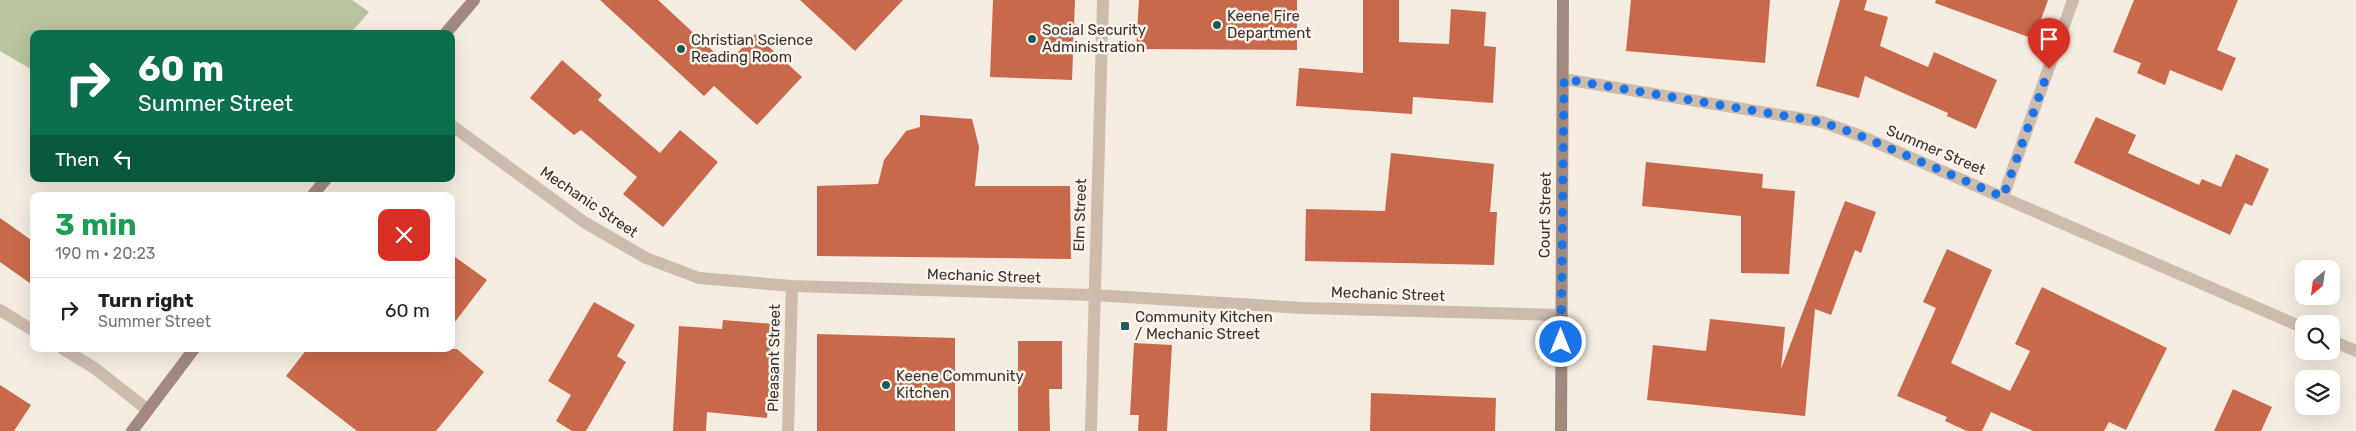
<!DOCTYPE html>
<html lang="en">
<head>
<meta charset="utf-8">
<style>
	:root { --surface:#fff; --page:#f2f2f2; --text:#202124; --muted:#757577; --line:#e0e0e0 }
	body { margin:0; font-family:Rubik,sans-serif; background:var(--page); color:var(--text); height:100vh; display:flex; flex-direction:column; font-size:19px; white-space:nowrap }
	* { box-sizing:border-box; margin:0 }
	p { font-size:16px; color:var(--muted) }
	.icon { flex:none; width:28px; height:28px; fill:none; stroke:currentColor; stroke-width:2; stroke-linecap:round; stroke-linejoin:round }
	.map { position:relative; flex:1; overflow:hidden }
	.drawer { position:absolute; left:30px; top:192px; width:425px; height:160px; display:flex; flex-direction:column; background:var(--surface); border-radius:10px; box-shadow:0 5px 20px #0002 }
	.drawer>* { flex:none }
	.top-card { position:absolute; left:30px; top:30px; width:425px; height:152px; border-radius:10px; box-shadow:0 5px 20px #0002; background:#0b6e4f; color:#fff; overflow:hidden }
	.needle { width:32px; rotate:209deg }
	.tools { position:absolute; left:2295px; top:260px; display:grid; gap:10px }
	.tools a { display:grid; place-items:center; width:45px; height:45px; border-radius:10px; background:var(--surface); box-shadow:0 5px 20px #0002; font-size:25px }
	.pin { position:absolute; display:grid; place-items:center; width:42px; height:42px; color:#fff; margin:-51px -21px; border-radius:50% 50% 50% 0; rotate:-45deg; box-shadow:0 0 5px #0007 }
	.pin .icon { rotate:45deg }
	.me { position:absolute; width:55px; margin:-28px; rotate:0deg; stroke-linejoin:round; filter:drop-shadow(0 0 4px #0008) }
	.turn { display:flex; align-items:center; gap:18px; height:105px; padding:0 25px; font-size:22px }
	.turn .icon { width:65px; height:65px; stroke-width:2.5 }
	.turn b { display:block; font-size:35px; line-height:42px }
	.then { display:flex; align-items:center; height:48px; padding:0 25px; background:#0003; gap:10px; font-size:19px }
	.round { display:grid; place-items:center; flex:none; width:52px; height:52px; border-radius:10px; background:var(--page) }
	.headline { display:flex; align-items:center; justify-content:space-between; height:85px; padding:0 25px }
	h1 { font-size:30px; font-weight:700; line-height:38px; color:#1e9e55 }
	ul { padding:0; list-style:none }
	li { display:flex; align-items:center; gap:15px; height:65px; padding:0 25px; border-top:1px solid var(--line) }
	li div { flex:1 }
	li b { display:block; font-size:19px }
	li em { font-style:normal }
	.map>svg:first-child { display:block }
	.green { fill:#b8c4a0 }
	.building { fill:#c8694b }
	.lines { fill:none; stroke-linecap:round; stroke-linejoin:round }
	.minor { stroke:#cdbbac; stroke-width:12 }
	.tertiary { stroke:#cdbbac; stroke-width:12 }
	.secondary { stroke:#a18a7d; stroke-width:12 }
	.route { stroke:#1a73e8; stroke-width:9; stroke-dasharray:0 16.2 }
	.poi-dot { fill:#1f5a5e; stroke:#fbf5ee; stroke-width:2 }
	.labels { text-anchor:middle; stroke-width:5; stroke-linejoin:round; paint-order:stroke }
	.poi-label { font-size:15px; fill:#3b302b; stroke:#fbf5ee; text-anchor:start }
	.street-label { font-size:15px; fill:#3b302b; stroke:#fbf5ee }
</style>
</head>
<body>
<div class="map">
<svg width="2356" height="431" viewBox="0 0 2356 431">
	<rect width="100%" height="100%" fill="#f4ebe1"/>
	<path class="green" d="M 0,0 L 352,0 L 369,12 L 350,34 L 34,34 L 34,71 L 0,51 Z"/>
	<path class="building" d="M 600,0 L 658,0 L 727,64 L 755,34 L 802,77 L 757,125 L 714,86 L 704,96 Z
		M 800,0 L 903,0 L 855,51 Z
		M 993,0 L 1075,0 L 1072,80 L 990,77 Z
		M 1139,0 L 1297,0 L 1297,50 L 1136,49 Z
		M 1363,0 L 1399,0 L 1399,42 L 1449,44 L 1451,9 L 1486,12 L 1484,46 L 1496,47 L 1493,103 L 1413,97 L 1412,114 L 1296,106 L 1299,68 L 1363,73 Z
		M 1631,0 L 1770,0 L 1765,63 L 1626,51 Z
		M 1840,0 L 1867,0 L 1864,10 L 1888,17 L 1880,46 L 1928,67 L 1934,52 L 1997,80 L 1976,129 L 1947,116 L 1948,113 L 1865,76 L 1859,98 L 1816,86 Z
		M 1936,0 L 2048,0 L 2034,39 L 1935,3 Z
		M 2134,0 L 2238,0 L 2217,50 L 2236,58 L 2222,91 L 2170,70 L 2165,85 L 2137,73 L 2141,63 L 2113,52 Z
		M 562,60 L 602,95 L 598,100 L 660,153 L 680,130 L 718,162 L 663,227 L 623,194 L 637,177 L 581,130 L 574,135 L 530,98 Z
		M 920,115 L 972,119 L 979,147 L 975,186 L 1070,186 L 1071,259 L 817,256 L 817,186 L 878,184 L 884,160 L 906,131 L 920,127 Z
		M 2096,117 L 2136,135 L 2128,153 L 2199,185 L 2202,179 L 2221,187 L 2236,154 L 2269,169 L 2252,206 L 2245,203 L 2230,235 L 2074,163 Z
		M 1391,153 L 1494,164 L 1490,212 L 1497,212 L 1494,265 L 1305,261 L 1306,209 L 1385,211 Z
		M 1646,162 L 1763,174 L 1762,188 L 1795,191 L 1789,274 L 1741,273 L 1741,216 L 1642,206 Z
		M 1845,201 L 1876,212 L 1861,253 L 1855,250 L 1831,315 L 1815,309 L 1805,416 L 1647,400 L 1653,345 L 1706,351 L 1710,319 L 1785,327 L 1781,369 Z
		M 0,218 L 34,242 L 34,286 L 0,262 Z
		M 1947,249 L 1992,270 L 1951,363 L 2010,391 L 2030,351 L 2015,344 L 2042,287 L 2167,348 L 2126,430 L 2109,422 L 2104,431 L 2033,431 L 1991,412 L 1982,431 L 1967,431 L 1945,421 L 1947,417 L 1897,396 L 1936,308 L 1923,302 Z
		M 451,254 L 487,280 L 451,327 Z
		M 594,302 L 635,325 L 617,356 L 626,362 L 586,431 L 572,431 L 556,421 L 571,395 L 548,381 Z
		M 723,320 L 775,324 L 767,418 L 707,412 L 706,431 L 673,431 L 679,326 L 722,329 Z
		M 817,334 L 955,338 L 955,431 L 817,431 Z
		M 1018,341 L 1062,341 L 1062,389 L 1049,389 L 1050,431 L 1018,431 Z
		M 1134,343 L 1172,345 L 1167,431 L 1138,431 L 1139,415 L 1130,415 Z
		M 307,349 L 457,349 L 484,372 L 436,431 L 357,431 L 286,376 Z
		M 0,385 L 31,405 L 14,431 L 0,431 Z
		M 2233,389 L 2272,407 L 2261,431 L 2214,431 Z
		M 1371,393 L 1496,398 L 1495,431 L 1370,431 Z"/>
	<g class="lines">
		<path class="minor" d="M 1564,79 L 1822,122 L 1861,136 L 2304,328
			M 451,125 L 584,222 L 646,258 L 699,278 L 792,286 L 1094,295 L 1304,308 L 1561,315
			M 2003,197 L 2073,0
			M 2331,340 L 2356,351
			M 788,431 L 792,286
			M 1091,431 L 1103,0"/>
		<path class="tertiary" d="M 0,310 L 34,331
			M 63,349 L 93,367 L 148,410"/>
		<path class="secondary" d="M 445,34 L 474,0
			M 312,196 L 326,179
			M 132,431 L 194,349
			M 1561,431 L 1563,0"/>
	</g>
	<g class="lines">
		<path class="route" d="M 1561,342 L 1564,79 L 1822,122 L 1861,136 L 2003,197 L 2049,69"/>
	</g>
	<g class="poi-dot">
		<circle cx="1217" cy="25" r="5"/>
		<circle cx="1032" cy="39" r="5"/>
		<circle cx="681" cy="49" r="5"/>
		<rect x="1120" y="321" width="10" height="10" rx="2.5"/>
		<circle cx="886" cy="385" r="5"/>
	</g>
	<g class="labels">
		<g class="poi-label">
			<text x="1227" y="21">Keene Fire<tspan x="1227" dy="17">Department</tspan></text>
			<text x="1042" y="35">Social Security<tspan x="1042" dy="17">Administration</tspan></text>
			<text x="691" y="45">Christian Science<tspan x="691" dy="17">Reading Room</tspan></text>
			<text x="1135" y="322">Community Kitchen<tspan x="1135" dy="17">/ Mechanic Street</tspan></text>
			<text x="896" y="381">Keene Community<tspan x="896" dy="17">Kitchen</tspan></text>
		</g>
		<g class="street-label">
			<text transform="translate(1936 150) rotate(23)" y="5">Summer Street</text>
			<text transform="translate(589 202) rotate(34)" y="5">Mechanic Street</text>
			<text transform="translate(1080 215) rotate(-88)" y="5">Elm Street</text>
			<text transform="translate(1545 215) rotate(-89)" y="5">Court Street</text>
			<text transform="translate(984 276) rotate(2)" y="5">Mechanic Street</text>
			<text transform="translate(1388 294) rotate(2)" y="5">Mechanic Street</text>
			<text transform="translate(774 358) rotate(-89)" y="5">Pleasant Street</text>
		</g>
	</g>
</svg>
<div class="tools">
<a><svg class="needle" viewBox="-14 -14 28 28"><path d="M0-13l5 13h-10z" fill="#e53935"/><path d="M0 13l5-13h-10z" fill="#757577"/></svg></a>
<a><svg class="icon" aria-label="search" viewBox="0 0 24 24"><circle cx="10" cy="10" r="6"/><path d="M15 15l6 6"/></svg></a>
<a><svg class="icon" aria-label="layers" viewBox="0 0 24 24"><path d="M12 4l9 5-9 5-9-5zM3 14l9 5 9-5"/></svg></a>
</div>
<div class="pin" style="left:2049px;top:69px;background:#d93025"><svg class="icon" aria-label="arrive" viewBox="0 0 24 24"><path d="M6 21V4h12l-3 4 3 4H6"/></svg></div>
<svg class="me" style="left:1561px;top:342px" viewBox="-20 -20 40 40"><circle r="17" fill="#1a73e8" stroke="#fff" stroke-width="3"/><path d="M0-11L8 9 0 5-8 9z" fill="#fff"/></svg>
<div class="top-card">
<div class="turn"><svg class="icon" aria-label="right" viewBox="0 0 24 24"><path d="M7 20v-9h11M14 6l5 5-5 5"/></svg><div><b>60 m</b>Summer Street</div></div>
<div class="then">Then<svg class="icon" aria-label="left" viewBox="0 0 24 24"><path d="M17 20v-9H6M10 6l-5 5 5 5"/></svg></div>
</div>
<section class="drawer">
<div class="headline"><div><h1>3 min</h1><p>190 m · 20:23</p></div><a class="round" style="background:#d93025;color:#fff"><svg class="icon" aria-label="close" viewBox="0 0 24 24"><path d="M6 6l12 12M18 6L6 18"/></svg></a></div>
<ul>
<li><svg class="icon" aria-label="right" viewBox="0 0 24 24"><path d="M7 20v-9h11M14 6l5 5-5 5"/></svg><div><b>Turn right</b><p>Summer Street</p></div><em>60 m</em></li>
</ul>
</section>
</div>
</body>
</html>
